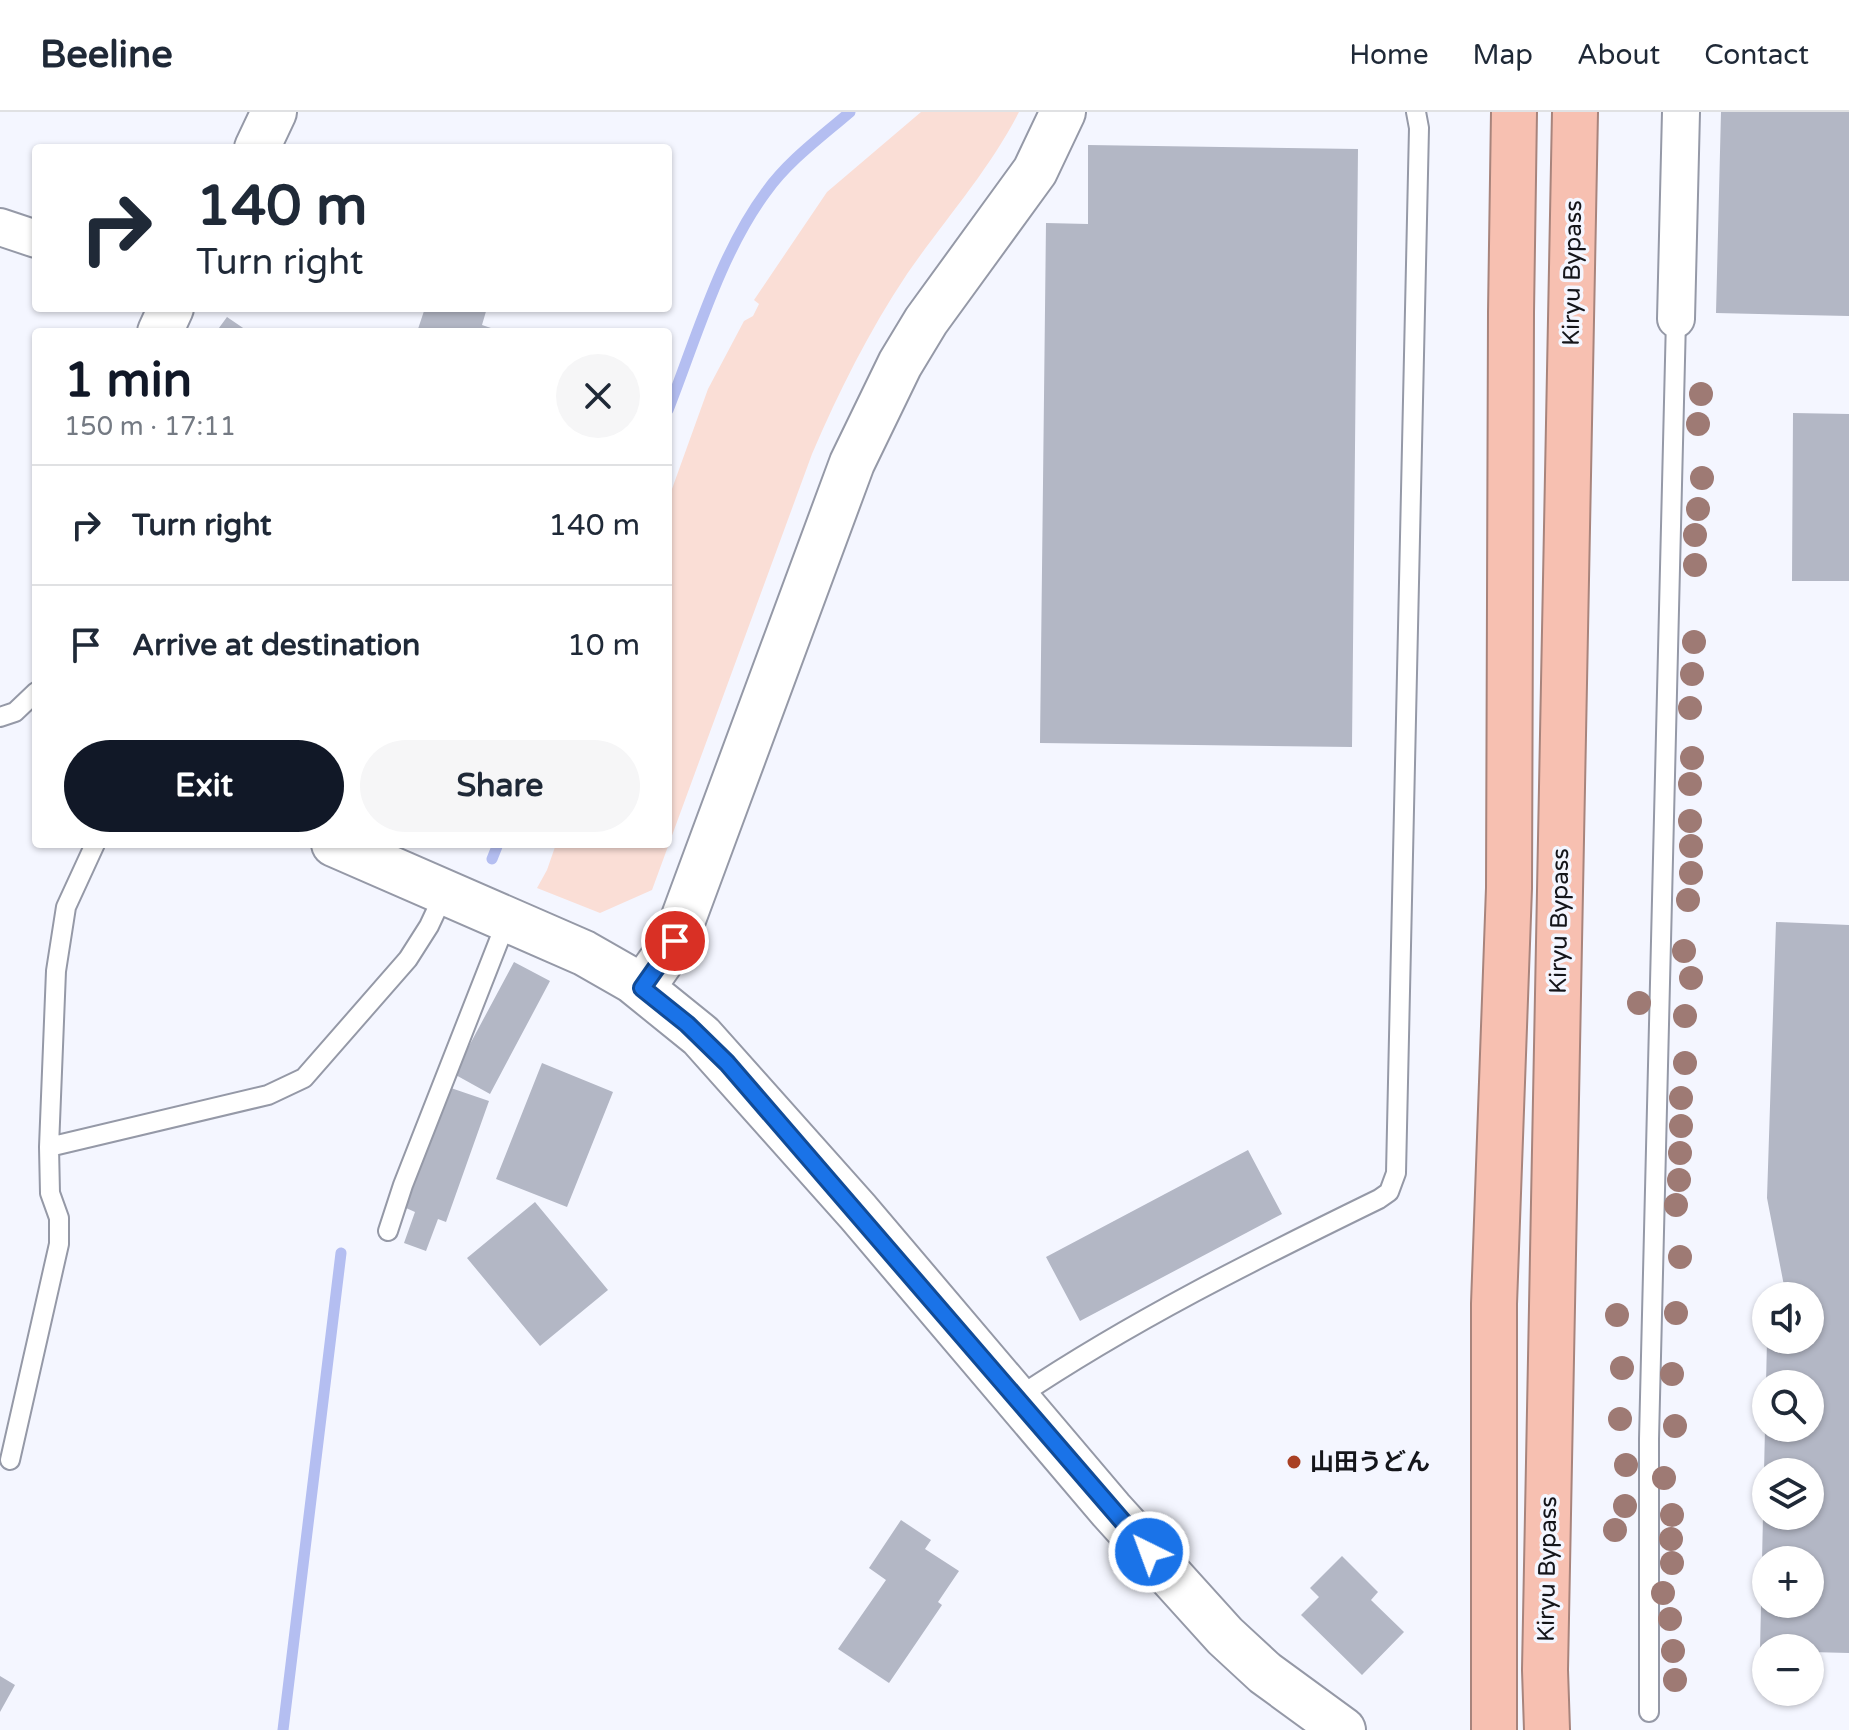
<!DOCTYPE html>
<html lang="en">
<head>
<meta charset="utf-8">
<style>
	:root { --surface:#fff; --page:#f6f6f7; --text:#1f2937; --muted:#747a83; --line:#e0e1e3; --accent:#111827 }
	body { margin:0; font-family:"Varela Round","Noto Sans JP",sans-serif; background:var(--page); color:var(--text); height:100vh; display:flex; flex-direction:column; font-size:30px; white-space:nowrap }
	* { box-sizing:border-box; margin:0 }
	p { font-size:26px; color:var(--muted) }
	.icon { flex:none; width:44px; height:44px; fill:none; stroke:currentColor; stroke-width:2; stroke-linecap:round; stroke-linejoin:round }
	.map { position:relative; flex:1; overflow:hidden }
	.sheet { position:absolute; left:32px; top:216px; width:640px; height:520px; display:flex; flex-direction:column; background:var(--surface); border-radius:8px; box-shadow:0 2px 6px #0004 }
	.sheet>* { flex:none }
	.hud { position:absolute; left:32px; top:32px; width:640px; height:168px; border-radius:8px; box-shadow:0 2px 6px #0004; background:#fff; color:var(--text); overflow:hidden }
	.controls { position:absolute; left:1752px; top:1170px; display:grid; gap:16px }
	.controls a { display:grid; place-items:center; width:72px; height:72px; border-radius:50%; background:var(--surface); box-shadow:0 2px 6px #0004; font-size:40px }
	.pin { position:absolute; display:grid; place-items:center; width:68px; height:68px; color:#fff; margin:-34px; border:4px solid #fff; border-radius:50%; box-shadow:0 2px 8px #0007 }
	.me { position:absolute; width:88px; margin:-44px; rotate:318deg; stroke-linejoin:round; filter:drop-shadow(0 0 6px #0008) }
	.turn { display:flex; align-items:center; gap:28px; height:168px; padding:0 32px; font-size:36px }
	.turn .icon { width:104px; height:104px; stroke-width:2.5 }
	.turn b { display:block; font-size:56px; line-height:68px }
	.round { display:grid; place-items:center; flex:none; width:84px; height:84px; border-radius:42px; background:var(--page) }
	.head { display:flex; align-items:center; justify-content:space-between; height:136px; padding:0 32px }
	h1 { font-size:48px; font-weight:800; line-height:60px; color:var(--accent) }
	.cta { display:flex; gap:16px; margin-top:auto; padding:16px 32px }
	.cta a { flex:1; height:92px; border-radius:48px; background:var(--accent); color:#fff; font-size:32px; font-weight:800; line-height:92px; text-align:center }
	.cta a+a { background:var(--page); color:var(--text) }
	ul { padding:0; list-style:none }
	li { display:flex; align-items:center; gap:24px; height:120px; padding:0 32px; border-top:2px solid var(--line) }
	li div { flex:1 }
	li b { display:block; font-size:30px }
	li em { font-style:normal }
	header { display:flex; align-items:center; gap:48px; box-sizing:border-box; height:112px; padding:0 40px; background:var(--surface); border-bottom:2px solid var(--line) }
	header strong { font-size:38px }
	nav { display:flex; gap:44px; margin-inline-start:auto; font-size:28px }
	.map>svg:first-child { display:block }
	.green { fill:#faded6 }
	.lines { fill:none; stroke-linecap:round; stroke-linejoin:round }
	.stream { stroke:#b4bef1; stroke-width:11 }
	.building { fill:#b3b7c5; fill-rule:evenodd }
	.lane-casing { stroke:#9599a7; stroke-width:22 }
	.street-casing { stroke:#9599a7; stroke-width:40 }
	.secondary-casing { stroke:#9599a7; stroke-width:48 }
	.highway-casing { stroke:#a8847c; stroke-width:48 }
	.lane { stroke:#fff; stroke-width:18 }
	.street { stroke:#fff; stroke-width:36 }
	.secondary { stroke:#fff; stroke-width:44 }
	.highway { stroke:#f7c0b1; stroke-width:44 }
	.tree { fill:#9e7a74 }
	.route-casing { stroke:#114b97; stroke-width:20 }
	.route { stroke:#1a73e8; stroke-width:14 }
	.poi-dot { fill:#a94024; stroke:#f4f6ff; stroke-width:3 }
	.labels { text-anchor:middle; stroke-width:7; stroke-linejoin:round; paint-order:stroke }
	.street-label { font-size:24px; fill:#14151a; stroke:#f4f6ff }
	.poi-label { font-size:24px; font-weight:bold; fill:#14151a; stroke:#f4f6ff; text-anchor:start }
</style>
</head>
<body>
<header>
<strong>Beeline</strong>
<nav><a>Home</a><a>Map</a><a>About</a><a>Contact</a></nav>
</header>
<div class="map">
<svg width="1849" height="1618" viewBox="0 0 1849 1618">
	<rect width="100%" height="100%" fill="#f4f6ff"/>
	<path class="green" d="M 921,0 L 1019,0 C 988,60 945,107 907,162 C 869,219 839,279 812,342 L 652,778 L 600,801 L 537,776 L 547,758 L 556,732 L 668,732 L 668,388 L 708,277 L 744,209 L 753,204 L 759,192 L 754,188 L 827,80 Z"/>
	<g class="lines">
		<path class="stream" d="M 668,298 C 696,227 720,142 766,80 C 788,49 821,25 850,0
			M 492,747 L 498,732
			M 283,1618 L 341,1141"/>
	</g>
	<path class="building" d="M 1721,0 L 1849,0 L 1849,204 L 1716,201 Z
		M 1088,33 L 1358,37 L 1352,635 L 1040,631 L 1046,111 L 1088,112 Z
		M 425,196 L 487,196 L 482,213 L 503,220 L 417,220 Z
		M 227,205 L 249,220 L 216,220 Z
		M 1793,301 L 1849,302 L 1849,469 L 1792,469 Z
		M 1776,810 L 1849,813 L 1849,1541 L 1810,1540 L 1810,1536 L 1766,1536 L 1766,1539 L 1760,1539 L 1763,1404 L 1810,1404 L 1810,1360 L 1764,1360 L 1765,1316 L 1810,1316 L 1810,1272 L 1766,1272 L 1767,1228 L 1810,1228 L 1810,1184 L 1786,1184 L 1767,1086 ZM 1766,1448 L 1810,1448 L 1810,1492 L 1766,1492 Z
		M 514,850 L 550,869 L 490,982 L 454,962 Z
		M 542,951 L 613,980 L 567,1095 L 496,1067 Z
		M 448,975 L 489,989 L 446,1110 L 438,1107 L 426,1139 L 404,1131 L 415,1100 L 406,1096 Z
		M 1248,1038 L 1282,1102 L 1080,1209 L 1046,1145 Z
		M 535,1090 L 608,1178 L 540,1234 L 467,1146 Z
		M 901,1408 L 931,1428 L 925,1437 L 959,1459 L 938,1490 L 942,1493 L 889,1571 L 838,1537 L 886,1468 L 869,1456 Z
		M 1342,1444 L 1378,1480 L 1371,1488 L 1404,1520 L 1362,1563 L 1301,1503 L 1319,1485 L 1310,1476 Z
		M 0,1564 L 15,1573 L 0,1600 Z"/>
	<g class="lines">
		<defs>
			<path id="lane" d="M 0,605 L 15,600 L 36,580
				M 49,1035 L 268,983 L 304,966 L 408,847 L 429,814 L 444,782
				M 388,1119 L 403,1073 L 507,808
				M 1015,1287 C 1131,1209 1254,1148 1379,1087 L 1389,1080 L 1396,1061 L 1419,16 L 1416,0
				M 10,1348 L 59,1132 L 59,1106 L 50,1081 L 49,1035 L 56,859 L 66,795 L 95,732
				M 1649,1600 L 1649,1327 L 1676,207"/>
			<path id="street" d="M 0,115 L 36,127
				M 1676,207 L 1681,0"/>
			<path id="secondary" d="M 257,36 L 274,0
				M 160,220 L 171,196
				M 334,732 L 584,841 L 633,869 L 701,924 L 858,1100 L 1111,1398 L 1225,1524 L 1265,1561 L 1343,1618
				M 642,876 L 675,829 L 852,351 L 900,252 L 926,209 L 1035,59 L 1063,0"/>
			<path id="highway" d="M 1494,1618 L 1494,1192 L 1509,776 L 1511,201 L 1514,0
				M 1547,1618 L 1545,1558 L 1575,0"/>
		</defs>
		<use href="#lane" class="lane-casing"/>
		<use href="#street" class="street-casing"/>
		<use href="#secondary" class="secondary-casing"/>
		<use href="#highway" class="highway-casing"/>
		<use href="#lane" class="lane"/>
		<use href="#street" class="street"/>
		<use href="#secondary" class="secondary"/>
		<use href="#highway" class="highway"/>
	</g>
	<g class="tree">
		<circle cx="1701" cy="282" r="12"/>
		<circle cx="1698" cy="312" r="12"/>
		<circle cx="1702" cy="366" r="12"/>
		<circle cx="1698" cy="397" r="12"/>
		<circle cx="1695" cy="423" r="12"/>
		<circle cx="1695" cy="453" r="12"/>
		<circle cx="1694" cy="530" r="12"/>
		<circle cx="1692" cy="562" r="12"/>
		<circle cx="1690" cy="596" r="12"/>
		<circle cx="1692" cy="646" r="12"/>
		<circle cx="1690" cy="672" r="12"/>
		<circle cx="1690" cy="709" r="12"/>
		<circle cx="1691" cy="734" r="12"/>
		<circle cx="1691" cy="761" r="12"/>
		<circle cx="1688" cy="788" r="12"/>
		<circle cx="1684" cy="839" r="12"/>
		<circle cx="1691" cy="866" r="12"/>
		<circle cx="1639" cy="891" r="12"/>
		<circle cx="1685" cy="904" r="12"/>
		<circle cx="1685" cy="951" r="12"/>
		<circle cx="1681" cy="986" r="12"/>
		<circle cx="1681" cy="1014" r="12"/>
		<circle cx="1680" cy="1041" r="12"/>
		<circle cx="1679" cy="1068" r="12"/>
		<circle cx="1676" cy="1093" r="12"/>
		<circle cx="1680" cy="1145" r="12"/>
		<circle cx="1676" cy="1201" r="12"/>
		<circle cx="1617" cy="1203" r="12"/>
		<circle cx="1622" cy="1256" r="12"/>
		<circle cx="1672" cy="1262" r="12"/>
		<circle cx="1620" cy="1307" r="12"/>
		<circle cx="1675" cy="1314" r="12"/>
		<circle cx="1626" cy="1353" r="12"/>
		<circle cx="1664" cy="1366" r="12"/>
		<circle cx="1625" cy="1394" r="12"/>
		<circle cx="1672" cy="1403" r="12"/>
		<circle cx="1615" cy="1418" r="12"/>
		<circle cx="1671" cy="1427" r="12"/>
		<circle cx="1672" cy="1451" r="12"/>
		<circle cx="1663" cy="1481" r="12"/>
		<circle cx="1670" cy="1507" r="12"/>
		<circle cx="1673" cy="1539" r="12"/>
		<circle cx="1675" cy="1568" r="12"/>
	</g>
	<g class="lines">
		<defs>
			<path id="route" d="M 675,829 L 642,876 L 687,912 L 727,951 L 1149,1440"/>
		</defs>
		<use href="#route" class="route-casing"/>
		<use href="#route" class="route"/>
	</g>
	<circle class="poi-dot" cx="1294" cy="1350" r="8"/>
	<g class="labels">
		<g class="street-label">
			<text transform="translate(1572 161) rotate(-89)" y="8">Kiryu Bypass</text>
			<text transform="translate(1559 809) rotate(-89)" y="8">Kiryu Bypass</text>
			<text transform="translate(1547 1457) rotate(-89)" y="8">Kiryu Bypass</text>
		</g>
		<g class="poi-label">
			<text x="1310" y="1358">山田うどん</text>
		</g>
	</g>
</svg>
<div class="controls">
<a><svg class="icon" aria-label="sound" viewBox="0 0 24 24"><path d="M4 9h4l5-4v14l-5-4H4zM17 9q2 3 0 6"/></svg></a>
<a><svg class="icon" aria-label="search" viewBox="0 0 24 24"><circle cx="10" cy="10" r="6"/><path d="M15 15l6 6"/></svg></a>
<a><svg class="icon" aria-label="layers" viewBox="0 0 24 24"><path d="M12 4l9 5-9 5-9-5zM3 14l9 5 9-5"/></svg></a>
<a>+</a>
<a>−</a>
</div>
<div class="pin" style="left:675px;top:829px;background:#d93025"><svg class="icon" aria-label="arrive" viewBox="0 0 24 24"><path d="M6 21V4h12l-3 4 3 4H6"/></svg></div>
<svg class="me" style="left:1149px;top:1440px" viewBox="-20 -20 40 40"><circle r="17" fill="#1a73e8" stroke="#fff" stroke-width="3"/><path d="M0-11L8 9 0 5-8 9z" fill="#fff"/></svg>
<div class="hud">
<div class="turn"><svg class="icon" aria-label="right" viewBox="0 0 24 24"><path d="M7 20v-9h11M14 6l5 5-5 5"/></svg><div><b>140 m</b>Turn right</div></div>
</div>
<section class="sheet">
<div class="head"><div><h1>1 min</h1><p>150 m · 17:11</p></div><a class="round"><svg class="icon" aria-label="close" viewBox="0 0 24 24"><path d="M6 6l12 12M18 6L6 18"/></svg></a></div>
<ul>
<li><svg class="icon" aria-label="right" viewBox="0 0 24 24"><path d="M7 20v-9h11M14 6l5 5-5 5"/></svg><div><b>Turn right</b></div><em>140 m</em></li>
<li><svg class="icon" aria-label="arrive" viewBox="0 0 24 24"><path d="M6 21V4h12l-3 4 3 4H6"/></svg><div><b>Arrive at destination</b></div><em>10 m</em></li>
</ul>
<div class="cta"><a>Exit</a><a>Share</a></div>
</section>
</div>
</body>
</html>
